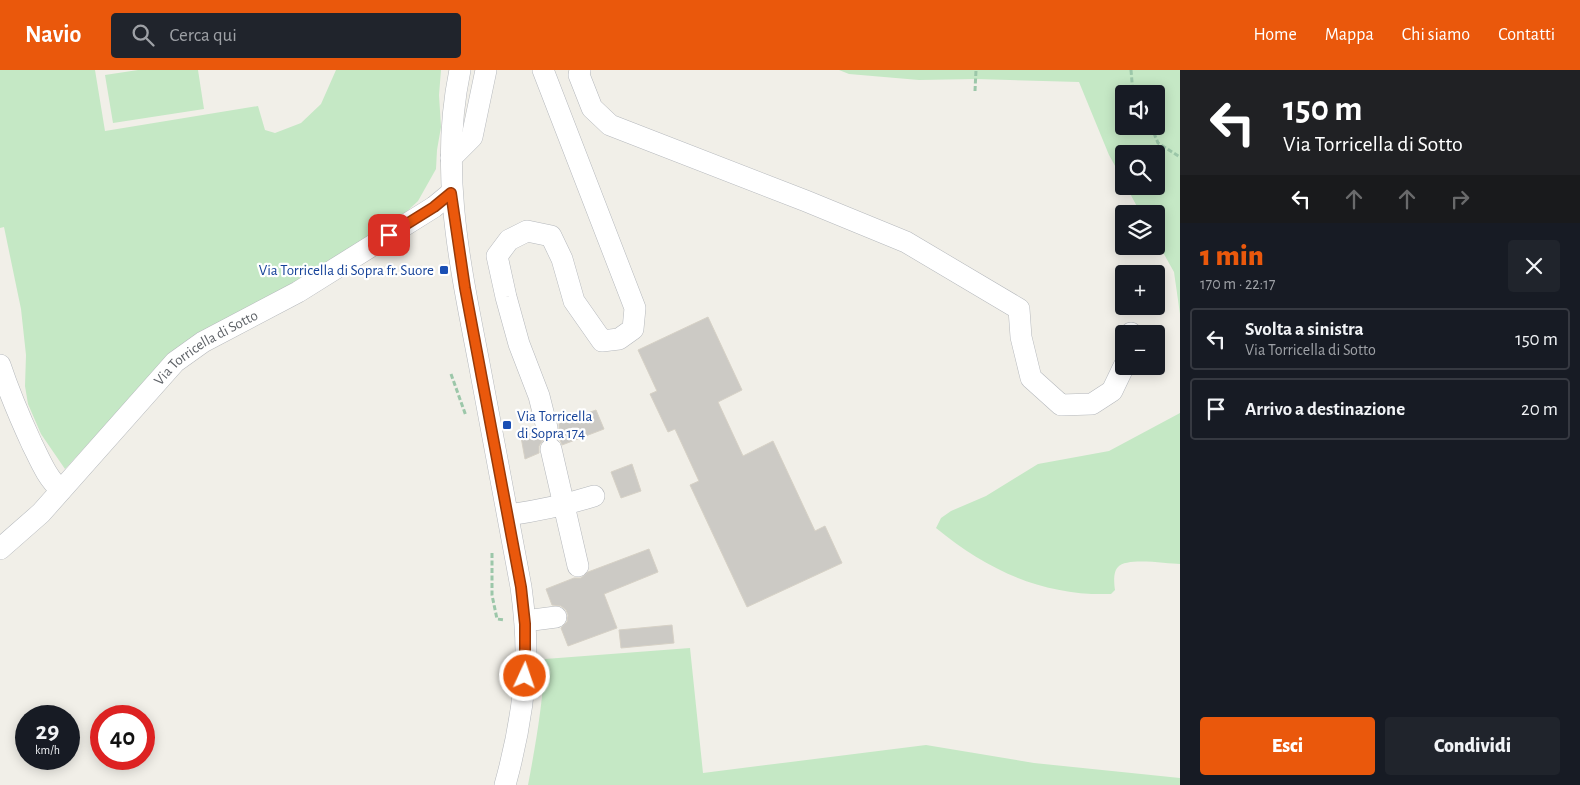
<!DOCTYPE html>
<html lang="it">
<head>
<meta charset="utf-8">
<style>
	:root { --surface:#171b24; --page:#20242c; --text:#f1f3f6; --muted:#9ea1a6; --line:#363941; --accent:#ea580c }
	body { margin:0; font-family:"Alegreya Sans",sans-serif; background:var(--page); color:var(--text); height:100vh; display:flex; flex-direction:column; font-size:19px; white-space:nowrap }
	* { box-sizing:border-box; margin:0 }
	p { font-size:16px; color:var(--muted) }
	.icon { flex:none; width:28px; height:28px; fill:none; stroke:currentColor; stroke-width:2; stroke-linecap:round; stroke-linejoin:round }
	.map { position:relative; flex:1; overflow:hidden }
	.sheet { display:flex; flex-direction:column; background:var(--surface); width:400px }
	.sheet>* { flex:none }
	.top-card { background:#202124; color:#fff; overflow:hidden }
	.fabs { position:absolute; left:1115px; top:15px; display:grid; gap:10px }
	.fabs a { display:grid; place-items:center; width:50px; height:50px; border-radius:5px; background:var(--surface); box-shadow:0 2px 12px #0003; font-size:25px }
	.speed { position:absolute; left:15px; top:635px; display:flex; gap:10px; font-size:25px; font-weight:700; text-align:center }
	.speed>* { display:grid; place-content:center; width:65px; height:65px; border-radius:50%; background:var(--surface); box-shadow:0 2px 12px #0003; line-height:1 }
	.speed small { font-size:12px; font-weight:400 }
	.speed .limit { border:8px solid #d22; background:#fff; color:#111 }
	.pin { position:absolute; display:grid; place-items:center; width:42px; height:42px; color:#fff; margin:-21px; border-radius:10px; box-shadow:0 2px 8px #0006 }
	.me { position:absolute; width:55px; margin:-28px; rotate:3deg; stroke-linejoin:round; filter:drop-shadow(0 0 4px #0008) }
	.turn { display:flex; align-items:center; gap:18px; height:105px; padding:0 20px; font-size:22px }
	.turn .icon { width:65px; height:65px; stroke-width:2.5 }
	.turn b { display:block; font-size:35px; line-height:42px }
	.lanes { display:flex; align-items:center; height:48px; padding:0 20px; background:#0003; justify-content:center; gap:25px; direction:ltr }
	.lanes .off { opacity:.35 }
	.round { display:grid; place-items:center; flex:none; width:52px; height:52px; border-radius:5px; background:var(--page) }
	.headline { display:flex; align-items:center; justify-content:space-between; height:85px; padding:0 20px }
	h1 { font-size:30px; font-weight:800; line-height:38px; color:var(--accent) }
	.primary-button { display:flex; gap:10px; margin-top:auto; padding:10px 20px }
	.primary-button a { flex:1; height:58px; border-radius:5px; background:var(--accent); color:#fff; font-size:20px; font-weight:800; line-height:58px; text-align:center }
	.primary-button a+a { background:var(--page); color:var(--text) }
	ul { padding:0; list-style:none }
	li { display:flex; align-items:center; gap:15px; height:62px; margin:0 10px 8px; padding:0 10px; border:2px solid var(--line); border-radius:5px }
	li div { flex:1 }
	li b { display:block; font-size:19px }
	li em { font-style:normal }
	header { display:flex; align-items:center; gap:30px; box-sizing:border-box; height:70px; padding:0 25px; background:var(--accent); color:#fff }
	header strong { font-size:24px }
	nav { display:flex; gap:28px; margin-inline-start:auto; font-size:18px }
	.search { width:350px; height:45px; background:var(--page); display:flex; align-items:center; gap:12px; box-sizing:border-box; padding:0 18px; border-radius:5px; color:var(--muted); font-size:19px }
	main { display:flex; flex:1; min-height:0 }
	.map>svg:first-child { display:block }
	.green { fill:#c5e8c5; fill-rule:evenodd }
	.building { fill:#cccac5; stroke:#d6d1c6 }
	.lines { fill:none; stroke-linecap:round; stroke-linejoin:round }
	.minor-casing { stroke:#b5b8bc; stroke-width:22 }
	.path { stroke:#9cc7a9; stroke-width:3; stroke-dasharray:5 2.5; stroke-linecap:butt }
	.minor { stroke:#fff; stroke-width:21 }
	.route-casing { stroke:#983908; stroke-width:12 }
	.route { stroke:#ea580c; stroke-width:9 }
	.transit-dot { fill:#1a4fb4; stroke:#fff; stroke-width:2 }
	.labels { text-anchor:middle; stroke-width:4.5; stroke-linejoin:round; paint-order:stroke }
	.transit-label { font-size:15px; fill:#164399; stroke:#fff; text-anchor:end }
	.street-label { font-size:15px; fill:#5f6368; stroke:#fff }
</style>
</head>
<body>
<header>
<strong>Navio</strong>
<div class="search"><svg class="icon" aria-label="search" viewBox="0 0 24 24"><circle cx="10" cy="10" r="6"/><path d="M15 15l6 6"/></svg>Cerca qui</div>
<nav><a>Home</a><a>Mappa</a><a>Chi siamo</a><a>Contatti</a></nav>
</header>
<main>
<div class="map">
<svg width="1180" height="715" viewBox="0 0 1180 715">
	<rect width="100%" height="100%" fill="#f1efe8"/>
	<path class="green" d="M 0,0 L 95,0 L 105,61 L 258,36 L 265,60 L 275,63 L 301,53 L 321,34 L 336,0 L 441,0 L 439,25 L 441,57 L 437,80 L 436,99 L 418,131 L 401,147 L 293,215 L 175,279 L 65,399 L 41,364 L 28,334 L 25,316 L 26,285 L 21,239 L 4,157 L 0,158 Z
		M 138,0 L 198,0 L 204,39 L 113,53 L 105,5 Z
		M 839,0 L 1180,0 L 1180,244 L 1174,202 L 1156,170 L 1156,144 L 1141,144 L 1126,116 L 1156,116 L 1156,84 L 1124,84 L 1124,112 L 1109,85 L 1079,12 L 976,9 L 919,10 L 849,4 ZM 1124,24 L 1156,24 L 1156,56 L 1124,56 Z
		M 1180,343 L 1180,494 C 1167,494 1127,487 1118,497 C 1113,502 1114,513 1115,520 L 1111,524 C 1044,526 988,501 936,458 L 941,448 L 951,441 L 986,426 L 1038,394 L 1109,381 Z
		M 690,578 L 703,703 L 926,675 L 1034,693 L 1180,708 L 1180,715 L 528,715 C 536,673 543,632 545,589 Z"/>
	<path class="building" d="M 708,247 L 742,320 L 718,332 L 743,386 L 773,371 L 815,461 L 825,456 L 842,493 L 747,537 L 690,415 L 699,411 L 675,359 L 668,362 L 650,324 L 657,321 L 638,280 Z
		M 596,340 L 604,359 L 562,375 L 560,370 L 555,367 L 559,361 L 559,353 Z
		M 535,362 L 538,366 L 543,370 L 539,376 L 539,383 L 525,389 L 521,367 Z
		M 632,394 L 641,421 L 621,428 L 611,402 Z
		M 649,479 L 658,502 L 604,524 L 617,558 L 568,576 L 561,558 L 567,552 L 568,545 L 566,540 L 561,536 L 552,535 L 546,519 L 574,508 L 581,508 L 588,502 Z
		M 672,555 L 674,573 L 621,578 L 619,560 Z"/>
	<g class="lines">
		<defs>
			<g id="minor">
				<path d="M 460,0 C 439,100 460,195 479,293 C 493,368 507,442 521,517 C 524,539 526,560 526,582 C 525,627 517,672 505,715"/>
				<path d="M 543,0 L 635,238 L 633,259 L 619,269 L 602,271 L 574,231 L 562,189 L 551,166 L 527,161 L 509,170 L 497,186 L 506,227 L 519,274 L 539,326 L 547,358"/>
				<path d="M 580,0 L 579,5 L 592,38 L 610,55 L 806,131 L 906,172 L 1019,239 L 1021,267 L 1031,308 L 1061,335 L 1092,334 L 1112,321 L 1124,296"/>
				<path d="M 451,88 L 472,67 L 486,0"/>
				<path d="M 1130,264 L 1131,263"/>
				<path d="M 0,295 C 9,322 20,348 32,374 C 40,390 47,408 61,420"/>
				<path d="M 551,379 L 578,496"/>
				<path d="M 508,445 C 537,441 565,435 594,426"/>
				<path id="s1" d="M 0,479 L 41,443 L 175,292 L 203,272 L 298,222 L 434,137 L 451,123"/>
				<path d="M 525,551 L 556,547"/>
			</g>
		</defs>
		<use href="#minor" class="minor-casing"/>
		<path class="path" d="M 1131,0 L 1133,24
			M 975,21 L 976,0
			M 1151,56 L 1158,73 L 1180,87
			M 451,304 L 466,346
			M 492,483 L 492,525 L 497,549 L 504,550"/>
		<use href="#minor" class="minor"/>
	</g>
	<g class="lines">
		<defs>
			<path id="route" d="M 389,165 L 434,137 L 451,123 L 465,218 L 521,517 L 525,554 L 525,606"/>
		</defs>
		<use href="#route" class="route-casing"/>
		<use href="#route" class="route"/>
	</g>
	<g class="transit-dot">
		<rect x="439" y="195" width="10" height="10" rx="2.5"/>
		<rect x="502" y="350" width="10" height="10" rx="2.5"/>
	</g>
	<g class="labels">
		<g class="transit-label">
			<text x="434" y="205">Via Torricella di Sopra fr. Suore</text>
			<text x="517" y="351" text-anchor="start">Via Torricella<tspan x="517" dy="17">di Sopra 174</tspan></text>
		</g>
		<g class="street-label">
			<text dy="5" stroke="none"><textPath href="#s1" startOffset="290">Via Torricella di Sotto</textPath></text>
		</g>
	</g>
</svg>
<div class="fabs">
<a><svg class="icon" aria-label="sound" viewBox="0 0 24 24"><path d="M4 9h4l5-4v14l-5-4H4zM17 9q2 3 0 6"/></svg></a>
<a><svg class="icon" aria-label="search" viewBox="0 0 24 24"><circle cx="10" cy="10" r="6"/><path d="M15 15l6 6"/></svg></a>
<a><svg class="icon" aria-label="layers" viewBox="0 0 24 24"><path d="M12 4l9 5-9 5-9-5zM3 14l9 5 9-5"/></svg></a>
<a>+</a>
<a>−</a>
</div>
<div class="speed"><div>29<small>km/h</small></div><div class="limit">40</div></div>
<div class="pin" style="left:389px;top:165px;background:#d93025"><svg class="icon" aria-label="arrive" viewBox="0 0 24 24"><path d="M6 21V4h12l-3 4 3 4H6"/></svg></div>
<svg class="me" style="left:525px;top:606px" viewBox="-20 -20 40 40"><circle r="17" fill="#ea580c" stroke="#fff" stroke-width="3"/><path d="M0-11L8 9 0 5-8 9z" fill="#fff"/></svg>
</div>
<section class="sheet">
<div class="top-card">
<div class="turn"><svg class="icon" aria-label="left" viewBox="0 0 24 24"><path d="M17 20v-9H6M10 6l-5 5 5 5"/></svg><div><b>150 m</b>Via Torricella di Sotto</div></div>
<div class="lanes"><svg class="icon" aria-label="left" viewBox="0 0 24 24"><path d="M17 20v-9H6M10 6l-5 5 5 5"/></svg><svg class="icon off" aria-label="ahead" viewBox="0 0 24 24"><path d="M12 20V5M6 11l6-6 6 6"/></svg><svg class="icon off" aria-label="ahead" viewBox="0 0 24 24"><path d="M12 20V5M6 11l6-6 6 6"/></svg><svg class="icon off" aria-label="right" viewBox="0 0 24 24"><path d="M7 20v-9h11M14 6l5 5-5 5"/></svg></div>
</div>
<div class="headline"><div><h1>1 min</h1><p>170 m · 22:17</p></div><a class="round"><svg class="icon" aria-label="close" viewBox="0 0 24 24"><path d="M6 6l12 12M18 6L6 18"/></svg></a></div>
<ul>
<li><svg class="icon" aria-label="left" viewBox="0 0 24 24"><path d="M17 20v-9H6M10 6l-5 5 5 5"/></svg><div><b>Svolta a sinistra</b><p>Via Torricella di Sotto</p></div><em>150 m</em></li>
<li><svg class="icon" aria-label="arrive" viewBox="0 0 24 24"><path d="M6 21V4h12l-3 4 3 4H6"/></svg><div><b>Arrivo a destinazione</b></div><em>20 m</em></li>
</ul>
<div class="primary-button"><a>Esci</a><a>Condividi</a></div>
</section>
</main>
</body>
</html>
